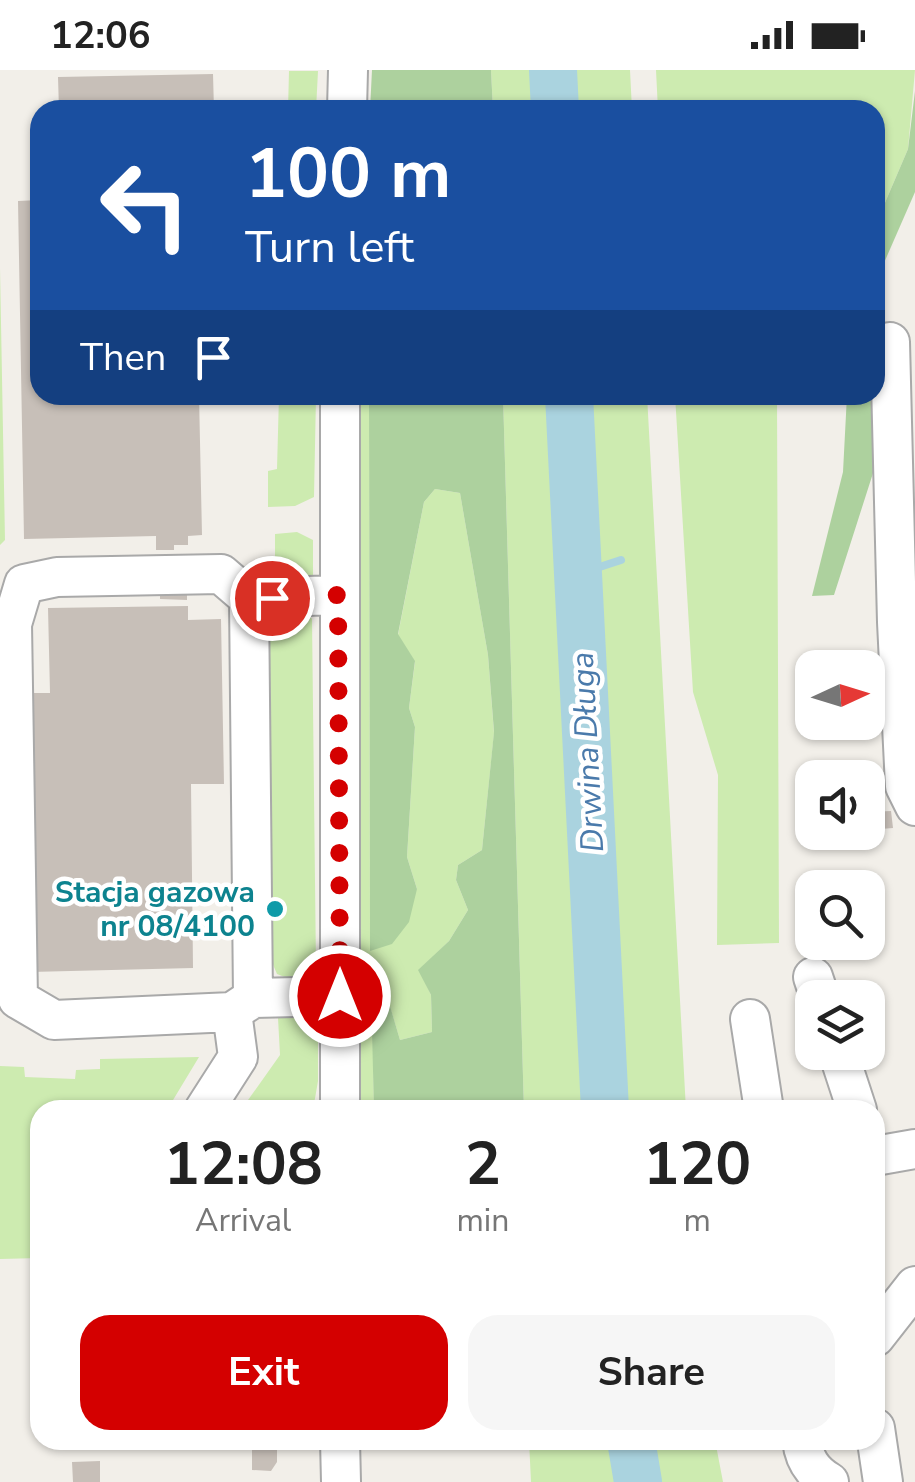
<!DOCTYPE html>
<html lang="en">
<head>
<meta charset="utf-8">
<style>
	:root { --surface:#fff; --page:#f6f6f6; --text:#222; --muted:#767676; --accent:#d40000 }
	body { margin:0; font-family:"Nunito Sans",sans-serif; background:var(--page); color:var(--text); height:100vh; display:flex; flex-direction:column; font-size:38px; white-space:nowrap }
	* { box-sizing:border-box; margin:0 }
	p { font-size:32px; color:var(--muted) }
	.icon { flex:none; width:55px; height:55px; fill:none; stroke:currentColor; stroke-width:2; stroke-linecap:round; stroke-linejoin:round }
	.map { position:relative; flex:1; overflow:hidden }
	.sheet { position:absolute; left:30px; top:1030px; width:855px; height:350px; display:flex; flex-direction:column; background:var(--surface); border-radius:30px; box-shadow:0 2px 8px #0004 }
	.sheet>* { flex:none }
	.hud { position:absolute; left:30px; top:30px; width:855px; height:305px; border-radius:30px; box-shadow:0 2px 8px #0004; background:#1a4fa0; color:#fff; overflow:hidden }
	.needle { width:65px; rotate:86deg }
	.fabs { position:absolute; left:795px; top:580px; display:grid; gap:20px }
	.fabs a { display:grid; place-items:center; width:90px; height:90px; border-radius:20px; background:var(--surface); box-shadow:0 2px 8px #0004; font-size:50px }
	.pin { position:absolute; display:grid; place-items:center; width:85px; height:85px; color:#fff; margin:-42px; border:5px solid #fff; border-radius:50%; box-shadow:0 2px 10px #0007 }
	.me { position:absolute; width:110px; margin:-55px; rotate:0deg; stroke-linejoin:round; filter:drop-shadow(0 0 8px #0008) }
	.turn { display:flex; align-items:center; gap:35px; height:210px; padding:0 50px; font-size:45px }
	.turn .icon { width:130px; height:130px; stroke-width:2.5 }
	.turn b { display:block; font-size:70px; line-height:85px }
	.then { display:flex; align-items:center; height:95px; padding:0 50px; background:#0003; gap:20px; font-size:38px }
	.eta { display:flex; justify-content:space-evenly; align-items:center; height:170px; text-align:center }
	.eta b { font-size:60px; font-weight:700; line-height:70px }
	.action { display:flex; gap:20px; margin-top:auto; padding:20px 50px }
	.action a { flex:1; height:115px; border-radius:30px; background:var(--accent); color:#fff; font-size:40px; font-weight:700; line-height:115px; text-align:center }
	.action a+a { background:var(--page); color:var(--text) }
	.status { display:flex; justify-content:space-between; align-items:center; height:70px; padding:0 50px; background:var(--surface); direction:ltr }
	.status svg { height:28px; fill:currentColor }
	.map>svg:first-child { display:block }
	.grass { fill:#cdebb0 }
	.forest { fill:#add19e }
	.lines { fill:none; stroke-linecap:round; stroke-linejoin:round }
	.stream { stroke:#aad3df; stroke-width:8 }
	.river { stroke:#aad3df; stroke-width:48 }
	.building { fill:#c7bfb8 }
	.minor-casing { stroke:#a9a9a9; stroke-width:42 }
	.minor { stroke:#fff; stroke-width:38 }
	.route { stroke:#d40000; stroke-width:18; stroke-dasharray:0 32.4 }
	.culture-dot { fill:#0f9aa8; stroke:#fff; stroke-width:4 }
	.labels { text-anchor:middle; stroke-width:9; stroke-linejoin:round; paint-order:stroke }
	.culture-label { font-size:30px; font-weight:bold; fill:#0d838f; stroke:#fff; text-anchor:end }
	.water-label { font-size:32px; font-style:italic; fill:#4a7aab; stroke:#fff }
</style>
</head>
<body>
<div class="status"><b>12:06</b><svg viewBox="0 0 49 12"><path d="M0 12V9h3v3zM5 12V6h3v6zM10 12V3h3v9zM15 12V0h3v12zM26 1h20v11H26zM47 4h2v5h-2z"/></svg></div>
<div class="map">
<svg width="915" height="1412" viewBox="0 0 915 1412">
	<rect width="100%" height="100%" fill="#f2efe9"/>
	<path class="grass" d="M 491,0 L 630,0 L 632,40 L 493,40 Z
		M 656,0 L 915,0 L 908,79 L 875,156 L 875,40 L 658,40 Z
		M 289,1 L 318,1 L 316,40 L 288,40 Z
		M 0,198 L 5,470 L 0,475 Z
		M 279,325 L 316,325 L 314,427 L 295,436 L 268,437 L 268,401 L 277,399 Z
		M 356,325 L 369,325 L 370,881 L 417,819 L 407,787 L 415,657 L 409,638 L 415,592 L 398,565 L 424,432 L 435,419 L 460,423 L 488,585 L 494,663 L 482,780 L 458,795 L 456,810 L 468,840 L 449,871 L 419,900 L 431,925 L 432,962 L 400,970 L 385,920 L 372,922 L 374,1040 L 358,1040 Z
		M 503,325 L 647,325 L 686,1040 L 524,1040 Z
		M 675,325 L 777,325 L 779,873 L 717,875 L 718,705 L 693,622 Z
		M 297,462 L 313,470 L 313,507 C 304,515 287,513 276,508 L 276,500 L 267,489 L 275,488 L 275,464 Z
		M 307,543 L 312,549 L 316,898 C 305,912 293,911 277,904 L 271,890 L 266,555 L 275,544 Z
		M 301,940 L 318,950 L 318,1011 L 313,1040 L 241,1040 L 280,985 L 278,948 Z
		M 199,987 L 167,1040 L 40,1040 L 40,1188 L 0,1189 L 0,996 L 24,997 L 25,1007 L 75,1009 L 76,1000 L 100,999 L 100,989 Z
		M 529,1370 L 715,1370 L 723,1412 L 531,1412 Z"/>
	<path class="forest" d="M 372,0 L 491,0 L 493,40 L 370,40 Z
		M 915,21 L 915,122 L 880,202 L 874,400 L 834,525 L 812,526 L 843,402 L 847,325 L 875,325 L 875,156 L 908,79 Z
		M 369,325 L 503,325 L 524,1040 L 374,1040 L 371,921 L 385,919 L 400,970 L 432,962 L 431,925 L 418,900 L 449,871 L 468,840 L 456,810 L 458,795 L 482,780 L 494,662 L 488,585 L 460,423 L 435,419 L 424,432 L 398,564 L 415,591 L 409,638 L 415,657 L 407,787 L 417,819 L 409,852 L 392,874 L 370,881 Z"/>
	<g class="lines">
		<path class="stream" d="M 578,504 L 621,490"/>
		<path class="river" d="M 553,0 L 555,40
			M 569,325 L 605,1040
			M 631,1370 L 638,1412"/>
	</g>
	<path class="building" d="M 213,4 L 214,40 L 59,40 L 58,7 Z
		M 40,130 L 40,325 L 199,325 L 202,465 L 188,466 L 188,475 L 174,475 L 174,480 L 156,480 L 156,466 L 24,469 L 18,131 Z
		M 160,518 L 187,519 L 187,530 L 160,529 Z
		M 188,536 L 188,550 L 221,549 L 224,714 L 191,714 L 193,898 L 30,902 L 26,623 L 50,623 L 48,538 Z
		M 891,741 L 893,758 L 868,760 L 868,742 Z
		M 850,800 L 858,805 L 854,812 L 857,818 L 824,818 L 832,808 L 846,807 Z
		M 252,1370 L 277,1370 L 277,1392 L 271,1401 L 252,1400 Z
		M 100,1391 L 100,1412 L 73,1412 L 72,1392 Z"/>
	<g class="lines">
		<defs>
			<path id="minor" d="M 347,40 L 348,0
				M 890,272 L 897,552
				M 340,325 L 340,1040
				M 338,525 L 249,528 L 221,504 L 57,507 L 24,514 L 12,554 L 18,929 L 54,950 L 232,942 L 253,928 L 340,926
				M 249,528 L 253,928
				M 915,553 L 897,552 L 905,716 L 915,736
				M 813,907 L 820,928
				M 750,949 L 764,1040
				M 838,982 L 857,1040
				M 204,1040 L 238,987 L 232,942
				M 875,1086 L 915,1079
				M 875,1267 L 915,1216
				M 875,1358 L 883,1412
				M 340,1370 L 341,1412
				M 802,1370 C 804,1389 812,1402 829,1412"/>
		</defs>
		<use href="#minor" class="minor-casing"/>
		<use href="#minor" class="minor"/>
	</g>
	<g class="lines">
		<path class="route" d="M 272,528 L 338,525 L 340,926"/>
	</g>
	<circle class="culture-dot" cx="275" cy="839" r="10"/>
	<g class="labels">
		<g class="culture-label">
			<text x="255" y="832">Stacja gazowa<tspan x="255" dy="34">nr 08/4100</tspan></text>
		</g>
		<g class="water-label">
			<text transform="translate(587 682) rotate(-93)" y="11">Drwina Długa</text>
		</g>
	</g>
</svg>
<div class="fabs">
<a><svg class="needle" viewBox="-14 -14 28 28"><path d="M0-13l5 13h-10z" fill="#e53935"/><path d="M0 13l5-13h-10z" fill="#767676"/></svg></a>
<a><svg class="icon" aria-label="sound" viewBox="0 0 24 24"><path d="M4 9h4l5-4v14l-5-4H4zM17 9q2 3 0 6"/></svg></a>
<a><svg class="icon" aria-label="search" viewBox="0 0 24 24"><circle cx="10" cy="10" r="6"/><path d="M15 15l6 6"/></svg></a>
<a><svg class="icon" aria-label="layers" viewBox="0 0 24 24"><path d="M12 4l9 5-9 5-9-5zM3 14l9 5 9-5"/></svg></a>
</div>
<div class="pin" style="left:272px;top:528px;background:#d93025"><svg class="icon" aria-label="arrive" viewBox="0 0 24 24"><path d="M6 21V4h12l-3 4 3 4H6"/></svg></div>
<svg class="me" style="left:340px;top:926px" viewBox="-20 -20 40 40"><circle r="17" fill="#d40000" stroke="#fff" stroke-width="3"/><path d="M0-11L8 9 0 5-8 9z" fill="#fff"/></svg>
<div class="hud">
<div class="turn"><svg class="icon" aria-label="left" viewBox="0 0 24 24"><path d="M17 20v-9H6M10 6l-5 5 5 5"/></svg><div><b>100 m</b>Turn left</div></div>
<div class="then">Then<svg class="icon" aria-label="arrive" viewBox="0 0 24 24"><path d="M6 21V4h12l-3 4 3 4H6"/></svg></div>
</div>
<section class="sheet">
<div class="eta">
<div><b>12:08</b><p>Arrival</p></div>
<div><b>2</b><p>min</p></div>
<div><b>120</b><p>m</p></div>
</div>
<div class="action"><a>Exit</a><a>Share</a></div>
</section>
</div>
</body>
</html>
